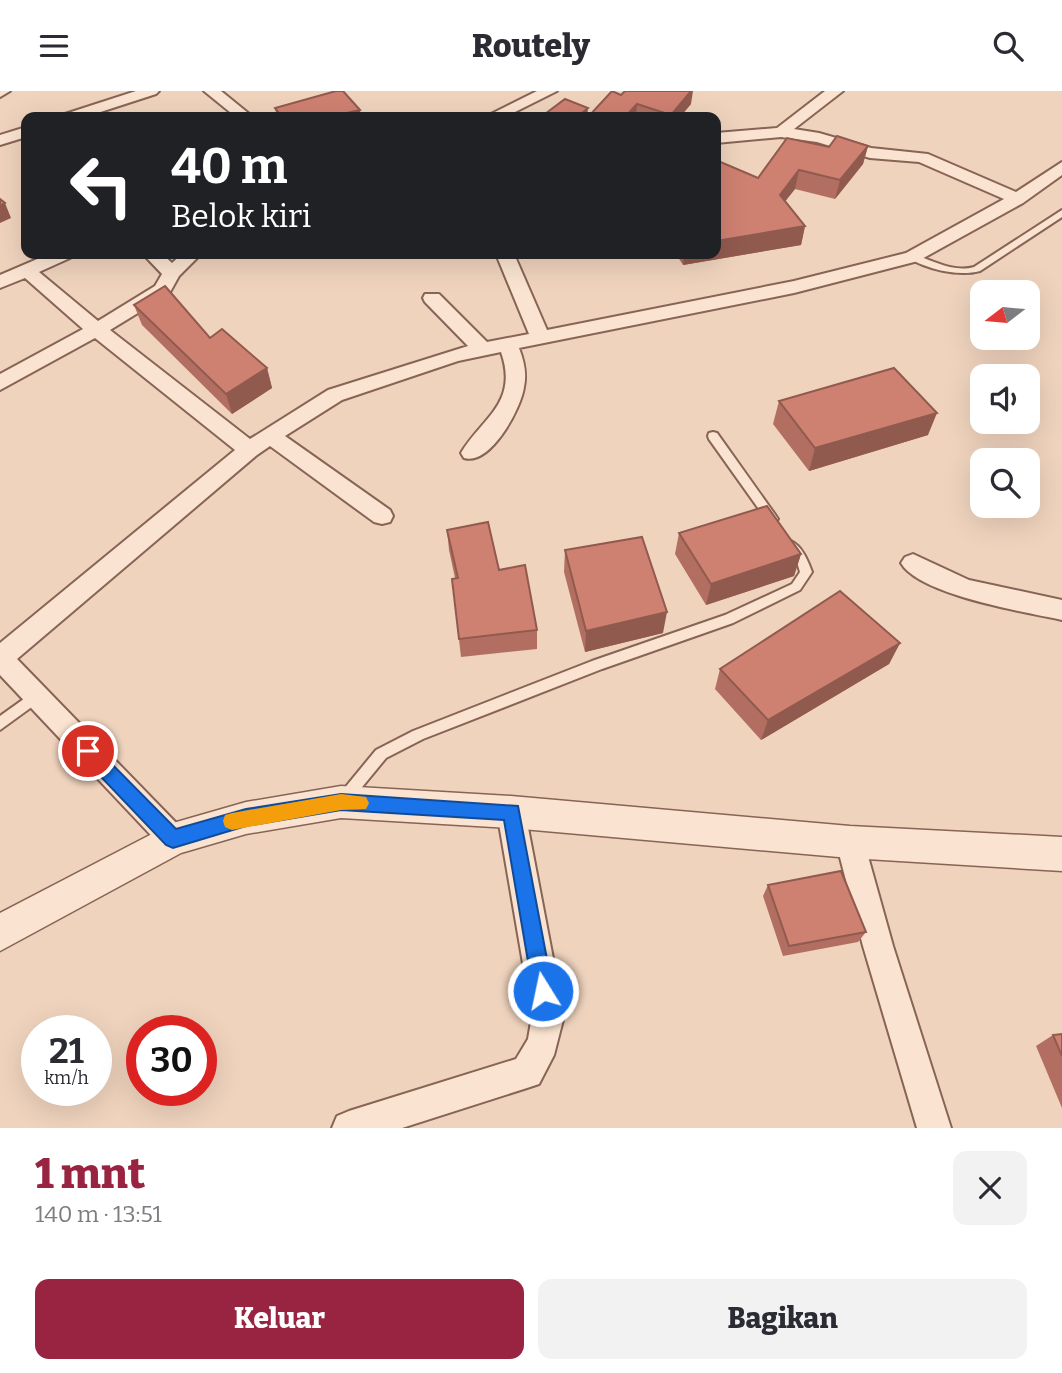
<!DOCTYPE html>
<html lang="id">
<head>
<meta charset="utf-8">
<style>
	:root { --surface:#fff; --page:#f2f2f3; --text:#2b2b33; --muted:#7c7c81; --accent:#982441 }
	body { margin:0; font-family:Bitter,serif; background:var(--page); color:var(--text); height:100vh; display:flex; flex-direction:column; font-size:26px; white-space:nowrap }
	* { box-sizing:border-box; margin:0 }
	p { font-size:23px; color:var(--muted) }
	.icon { flex:none; width:38px; height:38px; fill:none; stroke:currentColor; stroke-width:2; stroke-linecap:round; stroke-linejoin:round }
	.map { position:relative; height:1037px; overflow:hidden }
	.panel { display:flex; flex-direction:column; background:var(--surface); flex:1 }
	.panel>* { flex:none }
	.hud { position:absolute; left:21px; top:21px; width:700px; height:147px; border-radius:14px; box-shadow:0 7px 28px #0002; background:#202124; color:#fff; overflow:hidden }
	.needle { width:46px; rotate:254deg }
	.controls { position:absolute; left:970px; top:189px; display:grid; gap:14px }
	.controls a { display:grid; place-items:center; width:70px; height:70px; border-radius:14px; background:var(--surface); box-shadow:0 7px 28px #0002; font-size:35px }
	.speed { position:absolute; left:21px; top:924px; display:flex; gap:14px; font-size:35px; font-weight:700; text-align:center }
	.speed>* { display:grid; place-content:center; width:91px; height:91px; border-radius:50%; background:var(--surface); box-shadow:0 7px 28px #0002; line-height:1 }
	.speed small { font-size:18px; font-weight:400 }
	.speed .limit { border:10px solid #d22; background:#fff; color:#111 }
	.pin { position:absolute; display:grid; place-items:center; width:60px; height:60px; color:#fff; margin:-30px; border:4px solid #fff; border-radius:50%; box-shadow:0 2px 7px #0007 }
	.me { position:absolute; width:77px; margin:-38px; rotate:350deg; stroke-linejoin:round; filter:drop-shadow(0 0 5px #0008) }
	.turn { display:flex; align-items:center; gap:24px; height:147px; padding:0 35px; font-size:32px }
	.turn .icon { width:91px; height:91px; stroke-width:2.5 }
	.turn b { display:block; font-size:49px; line-height:60px }
	.round { display:grid; place-items:center; flex:none; width:74px; height:74px; border-radius:14px; background:var(--page) }
	.headline { display:flex; align-items:center; justify-content:space-between; height:119px; padding:0 35px }
	h1 { font-size:42px; font-weight:800; line-height:52px; color:var(--accent) }
	.action { display:flex; gap:14px; margin-top:auto; padding:14px 35px }
	.action a { flex:1; height:80px; border-radius:14px; background:var(--accent); color:#fff; font-size:28px; font-weight:800; line-height:80px; text-align:center }
	.action a+a { background:var(--page); color:var(--text) }
	header { display:flex; justify-content:space-between; align-items:center; height:91px; padding:0 35px; background:var(--surface); font-size:32px; font-weight:800 }
	.map>svg:first-child { display:block }
	.lines { fill:none; stroke-linecap:round; stroke-linejoin:round }
	.service-casing { stroke:#876456; stroke-width:4 }
	.minor-casing { stroke:#876456; stroke-width:4 }
	.tertiary-casing { stroke:#876456; stroke-width:3 }
	.service { fill:#fae3d0; fill-rule:evenodd }
	.minor { fill:#fae3d0; fill-rule:evenodd }
	.tertiary { fill:#fae3d0; fill-rule:evenodd }
	.wall { fill:#b26f61 }
	.shaded-wall { fill:#915a4f }
	.building { fill:#cf8171; stroke:#915a4f; stroke-width:2 }
	.route { fill:#1a73e8; stroke:#114b97; stroke-width:2 }
	.slow { fill:#f59e0b }
</style>
</head>
<body>
<header><svg class="icon" aria-label="menu" viewBox="0 0 24 24"><path d="M4 6h16M4 12h16M4 18h16"/></svg>Routely<svg class="icon" aria-label="search" viewBox="0 0 24 24"><circle cx="10" cy="10" r="6"/><path d="M15 15l6 6"/></svg></header>
<div class="map">
<svg width="1062" height="1037" viewBox="0 0 1062 1037">
	<rect width="100%" height="100%" fill="#efd3bd"/>
	<g class="lines">
		<defs>
			<path id="service" d="M 1062,119 L 1062,126 L 980,180 C 958,186 926,178 907,166 L 912,163 C 932,169 953,182 974,176 Z
				M 713,341 L 717,342 L 776,425 L 778,428 L 776,431 L 768,431 L 709,348 L 708,345 L 709,342 Z
				M 791,450 C 802,455 808,470 812,481 L 800,499 L 733,532 L 602,578 L 423,648 L 386,667 L 349,712 L 344,714 L 339,712 L 337,708 L 339,704 L 376,659 L 413,640 L 592,570 L 725,524 L 792,493 L 800,481 L 797,471 L 785,454 Z
				M 35,600 L 40,602 L 42,606 L 40,610 L 0,639 L 0,625 Z"/>
			<path id="minor" d="M 0,0 L 10,0 L 0,6 Z
				M 136,0 L 159,0 L 156,3 L 85,26 L 62,26 L 65,23 Z
				M 204,0 L 221,0 L 253,26 L 236,26 Z
				M 537,0 L 557,0 L 505,26 L 485,26 Z
				M 825,0 L 843,0 L 794,38 L 819,42 L 871,57 L 928,63 L 1016,101 L 1062,71 L 1062,84 L 1023,112 L 918,170 L 794,202 L 519,257 C 524,270 527,282 524,296 C 521,318 490,375 464,367 L 461,362 C 482,327 519,312 501,261 L 458,270 L 342,309 L 285,345 L 390,419 L 393,425 L 390,431 L 382,433 L 374,431 L 270,355 L 257,364 L 17,568 L 183,739 L 187,748 L 183,757 L 173,761 L 163,757 L 0,584 L 0,552 L 235,359 L 95,247 L 0,299 L 0,283 L 83,238 L 25,187 L 0,197 L 0,184 L 49,163 L 73,163 L 70,167 L 39,181 L 98,230 L 155,195 L 162,183 L 143,163 L 162,163 L 172,172 L 182,163 L 201,163 L 179,185 L 169,203 L 110,239 L 250,348 L 328,299 L 468,255 L 425,211 L 423,207 L 425,203 L 439,203 L 487,251 L 529,243 L 496,163 L 514,163 L 547,239 L 794,190 L 906,162 L 1004,108 L 919,71 L 870,67 L 817,51 L 781,46 L 716,52 L 716,42 L 777,37 Z
				M 26,36 L 26,46 L 0,54 L 0,44 Z
				M 913,463 L 969,489 L 1062,509 L 1062,529 C 1026,521 919,504 901,472 L 905,466 Z
				M 511,708 L 521,712 L 525,721 L 564,925 L 554,964 L 539,993 L 527,997 L 402,1037 L 332,1037 L 337,1025 L 349,1020 L 516,968 L 528,948 L 532,925 L 497,721 L 501,712 Z
				M 850,738 L 860,741 L 864,751 L 893,855 L 951,1037 L 917,1037 L 863,855 L 836,751 L 840,741 Z"/>
			<path id="tertiary" d="M 341,695 L 511,705 L 850,735 L 1062,746 L 1062,780 L 850,767 L 511,737 L 341,727 L 246,743 L 181,762 L 0,860 L 0,822 L 173,732 L 246,711 Z"/>
		</defs>
		<use href="#service" class="service-casing"/>
		<use href="#minor" class="minor-casing"/>
		<use href="#tertiary" class="tertiary-casing"/>
		<use href="#service" class="service"/>
		<use href="#minor" class="minor"/>
		<use href="#tertiary" class="tertiary"/>
	</g>
	<path class="wall" d="M 621,4 L 691,13 L 680,26 L 588,26 Z
		M 275,17 L 361,26 L 277,26 Z
		M 868,55 L 863,73 L 835,108 L 795,98 L 785,110 L 805,135 L 801,154 L 683,174 L 676,163 L 716,163 L 758,87 L 829,56 Z
		M 134,214 L 267,277 L 272,297 L 232,323 L 142,234 Z
		M 779,310 L 928,344 L 809,380 L 773,333 Z
		M 447,439 L 499,479 L 537,539 L 537,558 L 461,566 L 452,488 L 455,487 L 449,459 Z
		M 679,442 L 801,463 L 794,485 L 706,514 L 675,463 Z
		M 565,459 L 663,542 L 585,561 L 564,481 Z
		M 900,552 L 889,573 L 761,649 L 715,598 L 720,578 Z
		M 768,794 L 866,841 L 858,851 L 783,865 L 763,805 Z
		M 1062,943 L 1062,1017 L 1036,955 L 1053,944 Z"/>
	<path class="shaded-wall" d="M 691,0 L 693,0 L 691,13 L 680,26 L 671,26 L 671,24 Z
		M 637,13 L 636,26 L 625,26 Z
		M 588,17 L 587,26 L 577,26 Z
		M 360,19 L 361,26 L 329,26 Z
		M 868,55 L 863,73 L 835,108 L 840,89 Z
		M 799,79 L 795,98 L 776,122 L 780,104 Z
		M 5,112 L 11,127 L 0,132 L 0,115 Z
		M 805,135 L 801,154 L 683,174 L 684,163 L 716,163 L 716,150 Z
		M 267,277 L 272,297 L 232,323 L 226,303 Z
		M 937,322 L 928,344 L 809,380 L 815,357 Z
		M 801,463 L 794,485 L 706,514 L 711,493 Z
		M 667,521 L 663,542 L 585,561 L 586,540 Z
		M 900,552 L 889,573 L 761,649 L 768,629 Z"/>
	<path class="building" d="M 336,0 L 343,0 L 360,19 L 329,26 L 282,26 L 275,17 Z
		M 612,0 L 621,4 L 625,0 L 691,0 L 671,24 L 637,13 L 625,26 L 588,26 Z
		M 565,8 L 588,17 L 577,26 L 541,26 Z
		M 837,45 L 868,55 L 840,89 L 799,79 L 780,104 L 805,135 L 716,150 L 716,69 L 758,87 L 787,47 L 829,56 Z
		M 0,108 L 5,112 L 0,115 Z
		M 165,195 L 210,247 L 222,238 L 267,277 L 226,303 L 134,214 Z
		M 894,277 L 937,322 L 815,357 L 779,310 Z
		M 767,415 L 801,463 L 711,493 L 679,442 Z
		M 488,431 L 499,479 L 525,474 L 537,539 L 459,548 L 452,488 L 458,487 L 447,439 Z
		M 642,446 L 667,521 L 586,540 L 565,459 Z
		M 840,500 L 900,552 L 768,629 L 720,578 Z
		M 841,780 L 866,841 L 789,855 L 768,794 Z
		M 1062,943 L 1062,965 L 1053,944 Z"/>
	<path class="route" d="M 88,653 L 94,655 L 176,738 L 246,718 L 341,703 L 518,715 L 553,900 L 550,907 L 543,910 L 536,907 L 533,900 L 504,729 L 341,719 L 246,735 L 173,757 L 166,754 L 82,666 L 79,660 L 82,655 Z"/>
	<path class="slow" d="M 341,703 L 366,706 L 369,712 L 366,718 L 341,719 L 232,739 L 225,736 L 223,730 L 225,724 L 232,722 Z"/>
</svg>
<div class="controls">
<a><svg class="needle" viewBox="-14 -14 28 28"><path d="M0-13l5 13h-10z" fill="#e53935"/><path d="M0 13l5-13h-10z" fill="#7c7c81"/></svg></a>
<a><svg class="icon" aria-label="sound" viewBox="0 0 24 24"><path d="M4 9h4l5-4v14l-5-4H4zM17 9q2 3 0 6"/></svg></a>
<a><svg class="icon" aria-label="search" viewBox="0 0 24 24"><circle cx="10" cy="10" r="6"/><path d="M15 15l6 6"/></svg></a>
</div>
<div class="speed"><div>21<small>km/h</small></div><div class="limit">30</div></div>
<div class="pin" style="left:88px;top:660px;background:#d93025"><svg class="icon" aria-label="arrive" viewBox="0 0 24 24"><path d="M6 21V4h12l-3 4 3 4H6"/></svg></div>
<svg class="me" style="left:543px;top:900px" viewBox="-20 -20 40 40"><circle r="17" fill="#1a73e8" stroke="#fff" stroke-width="3"/><path d="M0-11L8 9 0 5-8 9z" fill="#fff"/></svg>
<div class="hud">
<div class="turn"><svg class="icon" aria-label="left" viewBox="0 0 24 24"><path d="M17 20v-9H6M10 6l-5 5 5 5"/></svg><div><b>40 m</b>Belok kiri</div></div>
</div>
</div>
<section class="panel">
<div class="headline"><div><h1>1 mnt</h1><p>140 m · 13:51</p></div><a class="round"><svg class="icon" aria-label="close" viewBox="0 0 24 24"><path d="M6 6l12 12M18 6L6 18"/></svg></a></div>
<div class="action"><a>Keluar</a><a>Bagikan</a></div>
</section>
</body>
</html>
